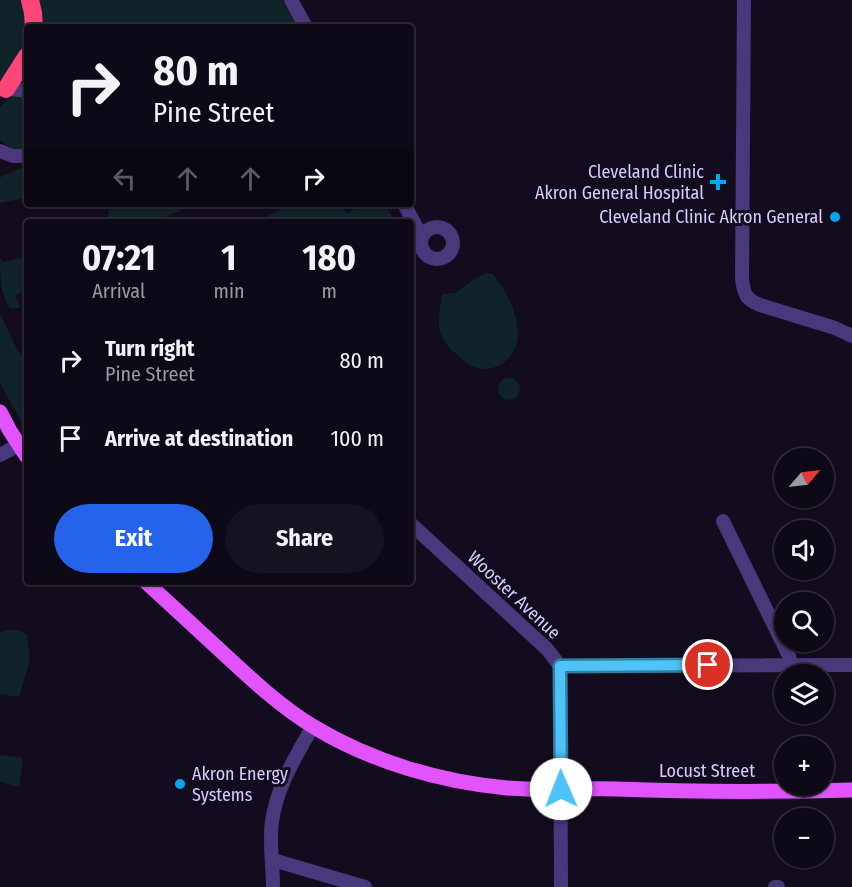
<!DOCTYPE html>
<html lang="en">
<head>
<meta charset="utf-8">
<style>
	:root { --surface:#0e0916; --page:#17121f; --text:#f1f3f6; --muted:#9b9aa1; --line:#2e2a35; --accent:#2563eb }
	body { margin:0; font-family:"Fira Sans Condensed",sans-serif; background:var(--page); color:var(--text); height:100vh; display:flex; flex-direction:column; font-size:22px; white-space:nowrap }
	* { box-sizing:border-box; margin:0 }
	p { font-size:20px; color:var(--muted) }
	.icon { flex:none; width:33px; height:33px; fill:none; stroke:currentColor; stroke-width:2; stroke-linecap:round; stroke-linejoin:round }
	.map { position:relative; flex:1; overflow:hidden }
	.panel { position:absolute; left:24px; top:219px; width:390px; height:366px; display:flex; flex-direction:column; background:var(--surface); border-radius:6px; box-shadow:0 2px 4px #0004,0 0 0 2px var(--line) }
	.panel>* { flex:none }
	.banner { position:absolute; left:24px; top:24px; width:390px; height:183px; border-radius:6px; box-shadow:0 2px 4px #0004,0 0 0 2px var(--line); background:#0e0916; color:var(--text); overflow:hidden }
	.needle { width:39px; rotate:62deg }
	.controls { position:absolute; left:774px; top:448px; display:grid; gap:12px }
	.controls a { display:grid; place-items:center; width:60px; height:60px; border-radius:50%; background:var(--surface); box-shadow:0 2px 4px #0004,0 0 0 2px var(--line); font-size:30px }
	.pin { position:absolute; display:grid; place-items:center; width:51px; height:51px; color:#fff; margin:-26px; border:3px solid #fff; border-radius:50%; box-shadow:0 2px 6px #0007 }
	.me { position:absolute; width:66px; margin:-33px; rotate:359deg; stroke-linejoin:round; filter:drop-shadow(0 0 4px #0008) }
	.turn { display:flex; align-items:center; gap:21px; height:126px; padding:0 30px; font-size:27px }
	.turn .icon { width:78px; height:78px; stroke-width:2.5 }
	.turn b { display:block; font-size:42px; line-height:51px }
	.lanes { display:flex; align-items:center; height:57px; padding:0 30px; background:#0003; justify-content:center; gap:30px; direction:ltr }
	.lanes .off { opacity:.35 }
	.eta { display:flex; justify-content:space-evenly; align-items:center; height:102px; text-align:center }
	.eta b { font-size:36px; font-weight:700; line-height:42px }
	.cta { display:flex; gap:12px; margin-top:auto; padding:12px 30px }
	.cta a { flex:1; height:69px; border-radius:36px; background:var(--accent); color:#fff; font-size:24px; font-weight:700; line-height:69px; text-align:center }
	.cta a+a { background:var(--page); color:var(--text) }
	ul { padding:0; list-style:none }
	li { display:flex; align-items:center; gap:18px; height:78px; padding:0 30px }
	li div { flex:1 }
	li b { display:block; font-size:22px }
	li em { font-style:normal }
	.map>svg:first-child { display:block }
	.green { fill:#0f2328 }
	.lines { fill:none; stroke-linecap:round; stroke-linejoin:round }
	.minor { stroke:#49387c; stroke-width:14 }
	.major { stroke:#e153fc; stroke-width:15 }
	.highway { stroke:#fc4778; stroke-width:18 }
	.route-casing { stroke:#337fa1; stroke-width:15 }
	.route { stroke:#4fc3f7; stroke-width:10 }
	.poi-dot { fill:#04a7f0; stroke:#130c1e; stroke-width:2 }
	.labels { text-anchor:middle; stroke-width:6; stroke-linejoin:round; paint-order:stroke }
	.poi-label { font-size:18px; fill:#dbcafe; stroke:#130c1e; text-anchor:end }
	.street-label { font-size:18px; fill:#dbcafe; stroke:#130c1e }
</style>
</head>
<body>
<div class="map">
<svg width="852" height="887" viewBox="0 0 852 887">
	<rect width="100%" height="100%" fill="#130c1e"/>
	<path class="green" d="M 0,0 L 24,0 L 27,27 L 27,48 L 0,86 Z
		M 36,0 L 282,0 L 298,27 L 38,27 Z
		M 18,96 L 27,96 L 27,149 C 16,151 8,147 0,140 L 0,106 L 10,98 Z
		M 21,168 L 23,170 L 27,168 L 27,197 L 0,203 L 0,178 L 4,174 L 6,175 Z
		M 110,204 L 179,204 L 182,210 L 153,222 L 107,222 Z
		M 290,204 L 341,204 L 347,213 L 363,204 L 385,204 L 395,222 L 257,222 Z
		M 27,257 L 27,289 L 15,296 L 20,306 L 19,308 L 10,308 C 0,294 0,276 0,259 L 3,262 Z
		M 486,273 L 493,274 C 506,290 517,312 518,333 C 518,356 497,375 474,367 C 467,365 461,358 455,353 C 448,347 442,340 440,331 C 437,319 441,305 442,294 L 455,293 L 473,280 Z
		M 0,314 L 16,347 L 27,364 L 27,433 L 0,383 Z
		M498 389a11 11 0 1 1 22 0a11 11 0 1 1-22 0Z
		M 15,629 L 27,634 L 30,659 L 19,697 L 0,694 L 0,632 Z
		M 0,755 L 23,758 L 19,787 L 0,782 Z"/>
	<g class="lines">
		<path class="minor" d="M 291,0 L 306,27
			M 744,0 L 742,279 C 744,295 746,299 760,305 L 835,328 L 852,336
			M 6,89 L 21,90 L 27,92
			M 0,151 L 13,156 L 27,156
			M 404,204 L 422,237
			M421 243a16 16 0 1 1 32 0a16 16 0 1 1-32 0Z
			M 0,455 L 19,445
			M 723,521 L 789,656 L 791,665
			M 411,524 L 547,649 L 560,666 L 561,887
			M 560,666 L 852,665
			M 273,860 L 365,887
			M 273,887 C 273,865 269,843 272,821 C 277,786 296,756 313,726
			M 775,887 L 778,887"/>
		<path class="major" d="M 0,412 L 10,431 L 27,457
			M 146,582 C 172,606 197,629 223,653 C 252,680 281,707 314,727 C 372,762 441,782 507,788 C 544,791 580,788 616,789 C 695,792 773,792 852,790"/>
		<path class="highway" d="M 30,0 L 33,13 L 34,27
			M 6,89 L 27,56"/>
	</g>
	<g class="lines">
		<defs>
			<path id="route" d="M 561,789 L 560,666 L 708,665"/>
		</defs>
		<use href="#route" class="route-casing"/>
		<use href="#route" class="route"/>
	</g>
	<g class="poi-dot">
		<path d="M715 173h6v6h6v6h-6v6h-6v-6h-6v-6h6z"/>
		<circle cx="835" cy="217" r="6"/>
		<circle cx="180" cy="784" r="6"/>
	</g>
	<g class="labels">
		<g class="poi-label">
			<text x="704" y="178">Cleveland Clinic<tspan x="704" dy="21">Akron General Hospital</tspan></text>
			<text x="823" y="223">Cleveland Clinic Akron General</text>
			<text x="192" y="780" text-anchor="start">Akron Energy<tspan x="192" dy="21">Systems</tspan></text>
		</g>
		<g class="street-label">
			<text transform="translate(514 595) rotate(43)" y="6">Wooster Avenue</text>
			<text x="707" y="777">Locust Street</text>
		</g>
	</g>
</svg>
<div class="controls">
<a><svg class="needle" viewBox="-14 -14 28 28"><path d="M0-13l5 13h-10z" fill="#e53935"/><path d="M0 13l5-13h-10z" fill="#9b9aa1"/></svg></a>
<a><svg class="icon" aria-label="sound" viewBox="0 0 24 24"><path d="M4 9h4l5-4v14l-5-4H4zM17 9q2 3 0 6"/></svg></a>
<a><svg class="icon" aria-label="search" viewBox="0 0 24 24"><circle cx="10" cy="10" r="6"/><path d="M15 15l6 6"/></svg></a>
<a><svg class="icon" aria-label="layers" viewBox="0 0 24 24"><path d="M12 4l9 5-9 5-9-5zM3 14l9 5 9-5"/></svg></a>
<a>+</a>
<a>−</a>
</div>
<div class="pin" style="left:708px;top:665px;background:#d93025"><svg class="icon" aria-label="arrive" viewBox="0 0 24 24"><path d="M6 21V4h12l-3 4 3 4H6"/></svg></div>
<svg class="me" style="left:561px;top:789px" viewBox="-20 -20 40 40"><circle r="19" fill="#fff"/><path d="M0-13L10 11 0 6-10 11z" fill="#4fc3f7"/></svg>
<div class="banner">
<div class="turn"><svg class="icon" aria-label="right" viewBox="0 0 24 24"><path d="M7 20v-9h11M14 6l5 5-5 5"/></svg><div><b>80 m</b>Pine Street</div></div>
<div class="lanes"><svg class="icon off" aria-label="left" viewBox="0 0 24 24"><path d="M17 20v-9H6M10 6l-5 5 5 5"/></svg><svg class="icon off" aria-label="ahead" viewBox="0 0 24 24"><path d="M12 20V5M6 11l6-6 6 6"/></svg><svg class="icon off" aria-label="ahead" viewBox="0 0 24 24"><path d="M12 20V5M6 11l6-6 6 6"/></svg><svg class="icon" aria-label="right" viewBox="0 0 24 24"><path d="M7 20v-9h11M14 6l5 5-5 5"/></svg></div>
</div>
<section class="panel">
<div class="eta">
<div><b>07:21</b><p>Arrival</p></div>
<div><b>1</b><p>min</p></div>
<div><b>180</b><p>m</p></div>
</div>
<ul>
<li><svg class="icon" aria-label="right" viewBox="0 0 24 24"><path d="M7 20v-9h11M14 6l5 5-5 5"/></svg><div><b>Turn right</b><p>Pine Street</p></div><em>80 m</em></li>
<li><svg class="icon" aria-label="arrive" viewBox="0 0 24 24"><path d="M6 21V4h12l-3 4 3 4H6"/></svg><div><b>Arrive at destination</b></div><em>100 m</em></li>
</ul>
<div class="cta"><a>Exit</a><a>Share</a></div>
</section>
</div>
</body>
</html>
